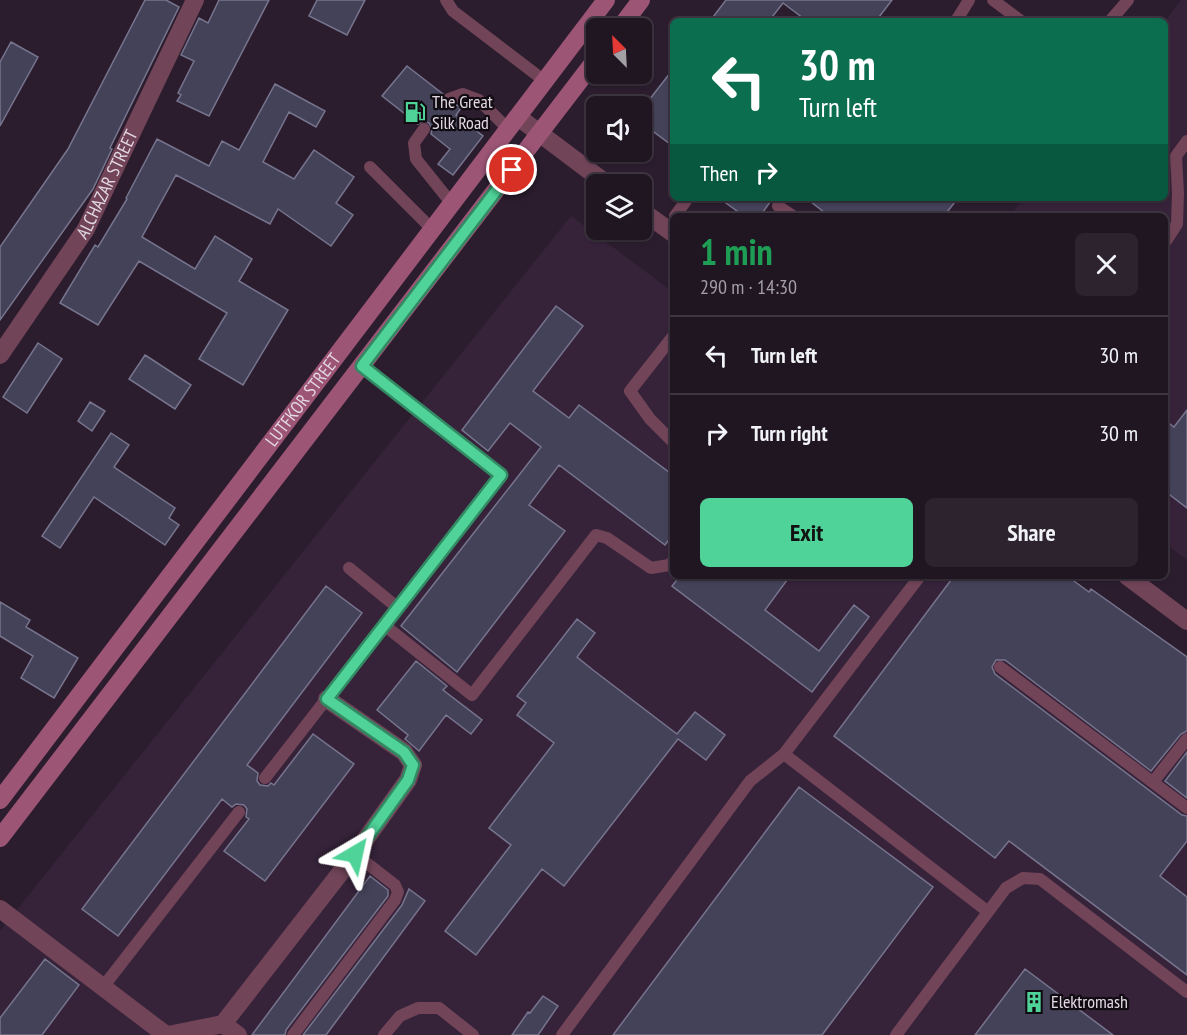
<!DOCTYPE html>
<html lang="en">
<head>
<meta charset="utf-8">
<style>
	:root { --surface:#201622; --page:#2d232f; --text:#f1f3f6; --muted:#a29fa5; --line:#3d3540; --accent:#4fd399 }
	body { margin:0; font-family:"PT Sans Narrow",sans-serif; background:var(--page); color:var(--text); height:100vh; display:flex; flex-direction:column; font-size:22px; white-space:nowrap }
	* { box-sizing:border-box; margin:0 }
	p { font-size:20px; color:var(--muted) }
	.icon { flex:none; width:33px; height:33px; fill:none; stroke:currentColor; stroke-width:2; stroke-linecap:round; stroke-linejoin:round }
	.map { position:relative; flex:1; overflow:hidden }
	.sheet { position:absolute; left:670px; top:213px; width:498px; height:366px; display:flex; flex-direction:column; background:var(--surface); border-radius:9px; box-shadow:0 2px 4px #0004,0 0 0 2px var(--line) }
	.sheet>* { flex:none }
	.banner { position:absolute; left:670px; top:18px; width:498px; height:183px; border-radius:9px; box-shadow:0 2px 4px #0004,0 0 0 2px var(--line); background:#0b6e4f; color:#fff; overflow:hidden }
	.needle { width:39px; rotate:336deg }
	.fabs { position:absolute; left:586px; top:18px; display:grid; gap:12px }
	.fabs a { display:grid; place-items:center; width:66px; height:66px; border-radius:9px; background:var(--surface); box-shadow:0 2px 4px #0004,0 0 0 2px var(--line); font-size:30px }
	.pin { position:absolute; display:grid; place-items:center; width:51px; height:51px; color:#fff; margin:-26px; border:3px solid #fff; border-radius:50%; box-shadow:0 2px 6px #0007 }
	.me { position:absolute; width:66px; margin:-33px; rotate:36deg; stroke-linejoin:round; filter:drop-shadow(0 0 4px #0008) }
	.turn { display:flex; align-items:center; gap:21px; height:126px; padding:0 30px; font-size:27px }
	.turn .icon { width:78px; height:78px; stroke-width:2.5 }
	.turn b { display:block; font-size:42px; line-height:51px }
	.then { display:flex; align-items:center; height:57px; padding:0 30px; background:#0003; gap:12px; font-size:22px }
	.round { display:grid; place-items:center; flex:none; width:63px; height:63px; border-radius:9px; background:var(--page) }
	.head { display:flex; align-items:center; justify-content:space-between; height:102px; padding:0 30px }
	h1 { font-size:36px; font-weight:700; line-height:45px; color:#1e9e55 }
	.button { display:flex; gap:12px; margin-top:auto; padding:12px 30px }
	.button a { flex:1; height:69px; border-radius:9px; background:var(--accent); color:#111; font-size:24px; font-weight:700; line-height:69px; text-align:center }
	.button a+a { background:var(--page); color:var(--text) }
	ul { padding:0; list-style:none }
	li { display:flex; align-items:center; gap:18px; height:78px; padding:0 30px; border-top:2px solid var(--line) }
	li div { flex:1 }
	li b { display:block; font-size:22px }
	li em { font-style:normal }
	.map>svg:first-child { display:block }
	.built { fill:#36233a }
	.building { fill:#444259; stroke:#77758e; stroke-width:1.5 }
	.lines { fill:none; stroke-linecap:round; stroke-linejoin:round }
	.lane { stroke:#714458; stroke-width:12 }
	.street { stroke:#714458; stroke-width:18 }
	.secondary { stroke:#9d5576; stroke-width:18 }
	.route-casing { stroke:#338963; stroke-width:15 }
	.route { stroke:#4fd399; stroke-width:10 }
	.labels { text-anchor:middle; stroke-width:4.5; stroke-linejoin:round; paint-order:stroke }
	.poi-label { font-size:18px; fill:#e3d9e5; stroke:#100a11; text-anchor:start }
	.street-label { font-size:18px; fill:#e3d9e5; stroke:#100a11 }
</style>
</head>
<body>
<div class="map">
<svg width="1187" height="1035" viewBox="0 0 1187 1035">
	<rect width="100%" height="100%" fill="#2b1d2e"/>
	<path class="built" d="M 1181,0 L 1187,0 L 1187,560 L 1166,544 L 1166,216 L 1010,216 L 1024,198 L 1166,198 L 1165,21 Z
		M 571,216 L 673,292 L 674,576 L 1058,576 L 1187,672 L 1187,1035 L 0,1035 L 0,931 Z"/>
	<path class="building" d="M 145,0 L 166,0 L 179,7 L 110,148 L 112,149 L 93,189 L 0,320 L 0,247 L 68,149 Z
		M 219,0 L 269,0 L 209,116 L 177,101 L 181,95 L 178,93 L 194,61 L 181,55 L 199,18 L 208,23 Z
		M 317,0 L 365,0 L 347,35 L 309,16 Z
		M 726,0 L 892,0 L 876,21 L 807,21 L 783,3 L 769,21 L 710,21 Z
		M 11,42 L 38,57 L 0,126 L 0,62 Z
		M 407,66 L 443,94 L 441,101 L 444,106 L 448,107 L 457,105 L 461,108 L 456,115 L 483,136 L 453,175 L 438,164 L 450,149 L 431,134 L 432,129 L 429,123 L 424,121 L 418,124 L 382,96 Z
		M 674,68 L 674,147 L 642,123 L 642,109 Z
		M 275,84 L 325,111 L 316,127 L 289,112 L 263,162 L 294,179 L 314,150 L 354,177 L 336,203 L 353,215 L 331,246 L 278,209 L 270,224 L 176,175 L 142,237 L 195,269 L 215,236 L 252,259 L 239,281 L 288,310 L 243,385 L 199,359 L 227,313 L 139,261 L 98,325 L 60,303 L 95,245 L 98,247 L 127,199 L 126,198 L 157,139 L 209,166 L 222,141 L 239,150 Z
		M 719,198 L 773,198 L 760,216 L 744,216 Z
		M 806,198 L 958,198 L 944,216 L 829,216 Z
		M 556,306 L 583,326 L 533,391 L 569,418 L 579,405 L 674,476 L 674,533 L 665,545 L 559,465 L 529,505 L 565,531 L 457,672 L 401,626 L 541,447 L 510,423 L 488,451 L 462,430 Z
		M 38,343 L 62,359 L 27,413 L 3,397 Z
		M 145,355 L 191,385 L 175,409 L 129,379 Z
		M 90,402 L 105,411 L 92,431 L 78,421 Z
		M 1187,410 L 1187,508 L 1166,492 L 1166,421 L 1174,427 Z
		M 111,433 L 129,445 L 114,467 L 175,508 L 169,518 L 179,525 L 165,545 L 94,497 L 60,548 L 42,536 Z
		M 680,576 L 790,576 L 765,610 L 819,651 L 854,605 L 869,617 L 812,692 L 672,586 Z
		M 954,576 L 1067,576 L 1089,592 L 1091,589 L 1187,657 L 1187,731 L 1181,734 L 1151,771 L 1005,660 L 996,660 L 992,667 L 995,674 L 1182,815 L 1187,816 L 1187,841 L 1160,876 L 1187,897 L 1187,975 L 1009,841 L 995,858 L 834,736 Z
		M 326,586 L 362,613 L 247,765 L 258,773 L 257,781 L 260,785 L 268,786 L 271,783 L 274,785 L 313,734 L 354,764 L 265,881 L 224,851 L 249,819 L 246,817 L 247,809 L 244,805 L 236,804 L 232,807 L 222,799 L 118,936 L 82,909 Z
		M 0,602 L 30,620 L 26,627 L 78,658 L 54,698 L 21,678 L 33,656 L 0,636 Z
		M 577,619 L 595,633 L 577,657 L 593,670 L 677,734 L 695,712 L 725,735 L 706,760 L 678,739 L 564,886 L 542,869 L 476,955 L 445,931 L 511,845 L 489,828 L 554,743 L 517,715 L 526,703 L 517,696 Z
		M 416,661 L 447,686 L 443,690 L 482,720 L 471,734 L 446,715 L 419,751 L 405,739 L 408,735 L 377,710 Z
		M 1187,752 L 1187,798 L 1165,781 Z
		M 799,787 L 933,887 L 822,1035 L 613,1035 Z
		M 370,876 L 388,890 L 388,896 L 286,1030 L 285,1035 L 252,1035 Z
		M 409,889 L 425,901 L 326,1035 L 303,1035 L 402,905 Z
		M 45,959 L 79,985 L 42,1035 L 0,1035 L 0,1018 Z
		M 1025,969 L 1113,1035 L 975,1035 Z
		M 543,996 L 558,1006 L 538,1035 L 512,1035 L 528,1012 L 530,1013 Z"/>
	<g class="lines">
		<path class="lane" d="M 446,0 L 453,11 L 546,82
			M 993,0 L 1021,21
			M 956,21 L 969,0
			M 1110,21 L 1128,0
			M 449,99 L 463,94 L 479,100 L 509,130
			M 424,129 L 414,143 L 416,159 L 452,204
			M 370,167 L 433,230
			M 778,206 L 793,216
			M 675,216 L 688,198
			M 1166,241 L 1177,224 L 1178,193 L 1176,156 L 1187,141
			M 674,335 L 630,391 L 650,419 L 674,443
			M 361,366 L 501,475 L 384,625 L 472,695 L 596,535 L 607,538 L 651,568 L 669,565 L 674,560
			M 349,568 L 398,608
			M 1000,667 L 1187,808
			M 784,754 L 987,911
			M 265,778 L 384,625
			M 1153,782 L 1187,739
			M 103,987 L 239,812
			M 293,1035 L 395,900 L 398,892 L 395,885 L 355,854
			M 384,1035 L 400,1016 L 418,1008 L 439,1008 L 473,1035
			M 562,1035 L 750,781 L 784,754 L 920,576
			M 896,1035 L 1006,888 L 1023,878 L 1040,879 L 1187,992"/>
		<g class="street">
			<path d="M 518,117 L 607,184"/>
			<path d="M 642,211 L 674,234"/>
			<path id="s1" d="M 0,355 L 86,229 L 195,0"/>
			<path d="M 1127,576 L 1187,621"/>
			<path d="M 0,909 L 166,1035"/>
			<path d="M 223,1024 L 355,854 L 408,780 L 413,765 L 404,752 L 327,699"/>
			<path d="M 168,1035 L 223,1024 L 238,1035"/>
		</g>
		<g class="secondary">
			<path d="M 620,28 L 641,0"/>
			<path id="s2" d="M 0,800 L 606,0"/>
			<path d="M 0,838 L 597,58"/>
		</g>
	</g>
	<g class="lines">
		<defs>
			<path id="route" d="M 355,854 L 408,780 L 413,765 L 404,752 L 327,699 L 501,475 L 362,366 L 512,170"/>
		</defs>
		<use href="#route" class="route-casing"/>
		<use href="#route" class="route"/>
	</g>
	<defs>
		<symbol id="fuel-bare" viewBox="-9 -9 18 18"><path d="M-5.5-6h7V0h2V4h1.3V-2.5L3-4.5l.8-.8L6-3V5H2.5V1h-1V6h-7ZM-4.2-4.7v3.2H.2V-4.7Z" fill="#4fd399" stroke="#100a11" stroke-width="2.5" paint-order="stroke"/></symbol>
		<symbol id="building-bare" viewBox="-9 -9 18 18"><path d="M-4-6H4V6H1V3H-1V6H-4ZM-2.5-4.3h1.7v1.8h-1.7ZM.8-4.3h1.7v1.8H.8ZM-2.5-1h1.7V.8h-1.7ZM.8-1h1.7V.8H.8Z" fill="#4fd399" stroke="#100a11" stroke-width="2.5" paint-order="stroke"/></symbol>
	</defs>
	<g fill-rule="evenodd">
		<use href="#fuel-bare" x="400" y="97" width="30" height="30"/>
		<use href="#building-bare" x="1019" y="987" width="30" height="30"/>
	</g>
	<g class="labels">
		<g class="poi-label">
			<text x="432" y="108">The Great<tspan x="432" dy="21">Silk Road</tspan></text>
			<text x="1051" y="1008">Elektromash</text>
		</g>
		<g class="street-label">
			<text dy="6" stroke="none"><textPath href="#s1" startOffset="202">ALCHAZAR STREET</textPath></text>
			<text dy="6" stroke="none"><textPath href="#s2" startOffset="502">LUTFKOR STREET</textPath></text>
		</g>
	</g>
</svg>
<div class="fabs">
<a><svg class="needle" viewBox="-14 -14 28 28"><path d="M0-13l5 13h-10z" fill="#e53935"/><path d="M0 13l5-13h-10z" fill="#a29fa5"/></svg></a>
<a><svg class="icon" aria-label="sound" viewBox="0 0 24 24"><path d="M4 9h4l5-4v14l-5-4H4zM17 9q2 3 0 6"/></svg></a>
<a><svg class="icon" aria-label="layers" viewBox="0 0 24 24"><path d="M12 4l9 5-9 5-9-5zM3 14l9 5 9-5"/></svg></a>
</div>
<div class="pin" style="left:512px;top:170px;background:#d93025"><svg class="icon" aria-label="arrive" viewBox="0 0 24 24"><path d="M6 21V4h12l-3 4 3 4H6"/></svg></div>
<svg class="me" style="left:355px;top:854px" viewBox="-20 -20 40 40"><path d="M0-17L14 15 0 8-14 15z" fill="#4fd399" stroke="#fff" stroke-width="4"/></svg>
<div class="banner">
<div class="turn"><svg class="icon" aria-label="left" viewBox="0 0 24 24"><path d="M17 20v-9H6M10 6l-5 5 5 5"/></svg><div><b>30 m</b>Turn left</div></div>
<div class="then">Then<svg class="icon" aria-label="right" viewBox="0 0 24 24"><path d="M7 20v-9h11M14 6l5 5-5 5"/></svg></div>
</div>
<section class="sheet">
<div class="head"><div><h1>1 min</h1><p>290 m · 14:30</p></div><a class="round"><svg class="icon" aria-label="close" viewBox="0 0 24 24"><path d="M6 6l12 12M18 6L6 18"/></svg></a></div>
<ul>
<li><svg class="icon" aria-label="left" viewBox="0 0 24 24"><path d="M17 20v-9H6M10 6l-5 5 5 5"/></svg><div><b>Turn left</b></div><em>30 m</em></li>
<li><svg class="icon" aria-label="right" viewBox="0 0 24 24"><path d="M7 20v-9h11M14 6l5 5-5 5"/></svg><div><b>Turn right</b></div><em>30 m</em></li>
</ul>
<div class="button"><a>Exit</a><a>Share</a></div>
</section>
</div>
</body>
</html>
